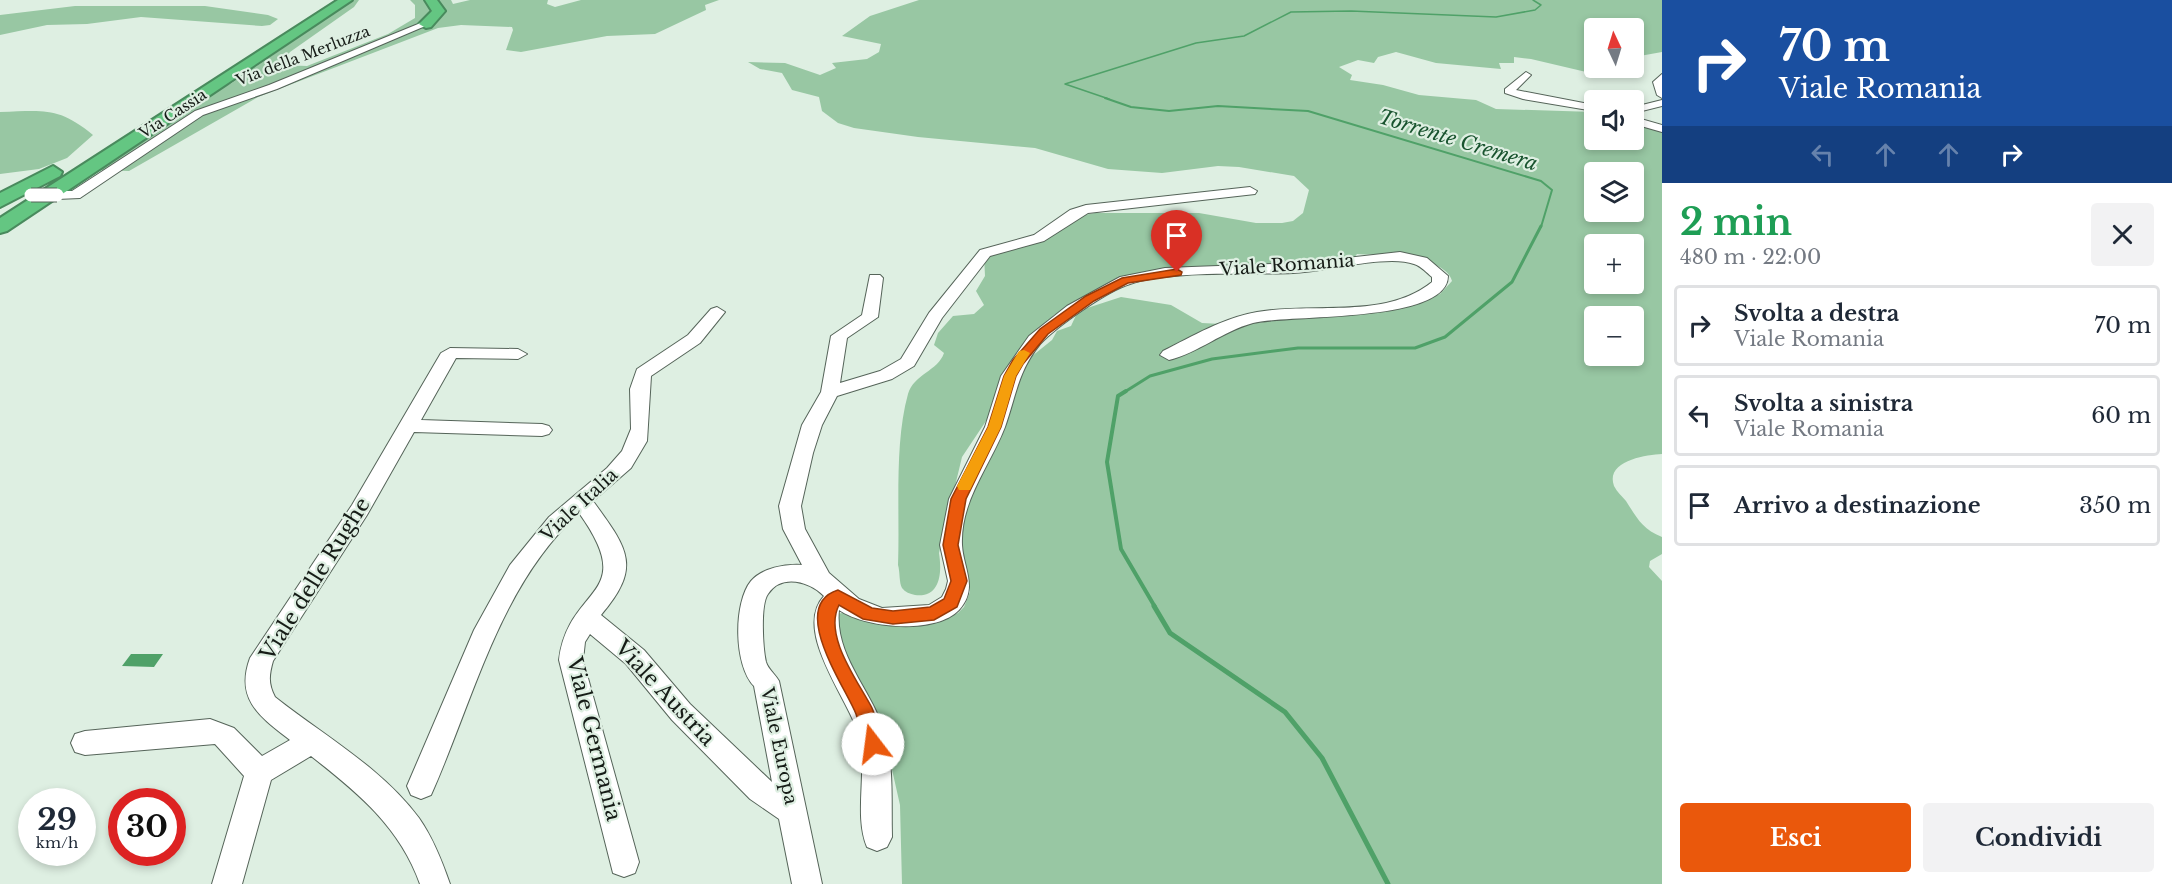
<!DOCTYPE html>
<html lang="it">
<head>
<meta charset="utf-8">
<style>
	:root { --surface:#fff; --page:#f2f2f3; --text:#1f2937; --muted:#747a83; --line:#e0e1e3; --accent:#ea580c }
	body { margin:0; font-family:"Libre Baskerville",serif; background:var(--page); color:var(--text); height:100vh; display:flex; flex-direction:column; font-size:22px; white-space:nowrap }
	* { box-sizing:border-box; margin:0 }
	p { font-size:20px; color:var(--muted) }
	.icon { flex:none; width:33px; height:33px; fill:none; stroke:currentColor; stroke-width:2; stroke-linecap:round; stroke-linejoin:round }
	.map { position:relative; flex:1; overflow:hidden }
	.panel { display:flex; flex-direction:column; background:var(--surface); width:510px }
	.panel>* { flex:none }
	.guide { background:#1a4fa0; color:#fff; overflow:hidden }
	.needle { width:39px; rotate:356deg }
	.tools { position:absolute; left:1584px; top:18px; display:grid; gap:12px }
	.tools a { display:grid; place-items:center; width:60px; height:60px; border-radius:6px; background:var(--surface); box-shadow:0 3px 9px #0003; font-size:30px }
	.speed { position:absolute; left:18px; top:788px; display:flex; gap:12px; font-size:30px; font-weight:700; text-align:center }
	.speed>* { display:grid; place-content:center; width:78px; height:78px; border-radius:50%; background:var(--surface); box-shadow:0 3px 9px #0003; line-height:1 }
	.speed small { font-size:15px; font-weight:400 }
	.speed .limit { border:9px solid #d22; background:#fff; color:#111 }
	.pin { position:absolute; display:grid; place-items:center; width:51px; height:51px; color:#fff; margin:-62px -26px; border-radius:50% 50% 50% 0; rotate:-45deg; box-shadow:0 0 6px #0007 }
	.pin .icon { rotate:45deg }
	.me { position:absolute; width:66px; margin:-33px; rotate:345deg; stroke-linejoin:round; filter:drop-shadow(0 0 4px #0008) }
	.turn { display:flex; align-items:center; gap:21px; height:126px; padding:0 18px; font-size:27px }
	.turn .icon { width:78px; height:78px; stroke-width:2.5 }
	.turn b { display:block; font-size:42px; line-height:51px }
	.lanes { display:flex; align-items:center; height:57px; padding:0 18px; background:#0003; justify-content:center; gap:30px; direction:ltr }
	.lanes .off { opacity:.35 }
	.round { display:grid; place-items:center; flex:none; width:63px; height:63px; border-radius:6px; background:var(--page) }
	.summary { display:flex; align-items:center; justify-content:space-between; height:102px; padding:0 18px }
	h1 { font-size:36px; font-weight:700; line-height:45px; color:#1e9e55 }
	.action { display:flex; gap:12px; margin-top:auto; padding:12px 18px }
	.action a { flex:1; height:69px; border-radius:6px; background:var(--accent); color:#fff; font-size:24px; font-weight:700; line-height:69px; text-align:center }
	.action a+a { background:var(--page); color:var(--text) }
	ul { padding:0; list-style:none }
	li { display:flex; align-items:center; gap:18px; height:81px; margin:0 12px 9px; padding:0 6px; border:3px solid var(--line); border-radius:6px }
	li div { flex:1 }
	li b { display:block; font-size:22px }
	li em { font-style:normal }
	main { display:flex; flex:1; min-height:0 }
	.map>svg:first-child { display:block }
	.green { fill:#98c7a3; fill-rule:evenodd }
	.water { fill:#4fa168 }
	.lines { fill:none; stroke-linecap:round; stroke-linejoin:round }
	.stream-far4 { stroke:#4fa168; stroke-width:1.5 }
	.stream-far3 { stroke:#4fa168; stroke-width:2 }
	.stream-far2 { stroke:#4fa168; stroke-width:3 }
	.stream-far1 { stroke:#4fa168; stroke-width:4 }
	.stream { stroke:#4fa168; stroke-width:5 }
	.minor-casing { stroke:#556459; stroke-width:2 }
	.highway-casing { stroke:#498a5d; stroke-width:4 }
	.minor { fill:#fff; fill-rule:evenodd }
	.highway { fill:#64c682; fill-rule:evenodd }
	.minor-bridge-casing { stroke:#556459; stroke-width:15; stroke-linecap:butt }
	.minor-bridge { stroke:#fff; stroke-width:13 }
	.route { fill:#ea580c; stroke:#983908; stroke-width:1.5 }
	.slow { fill:#f59e0b }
	.labels { text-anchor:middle; stroke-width:4.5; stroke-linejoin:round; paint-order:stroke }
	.far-street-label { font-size:15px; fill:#161c17; stroke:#deefe2 }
	.street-label { font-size:18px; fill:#161c17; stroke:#deefe2 }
	.water-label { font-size:20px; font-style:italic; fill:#19542f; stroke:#deefe2 }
	.near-street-label { font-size:21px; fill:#161c17; stroke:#deefe2 }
</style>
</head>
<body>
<main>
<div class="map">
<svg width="1662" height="884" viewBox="0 0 1662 884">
	<rect width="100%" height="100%" fill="#deefe2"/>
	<path class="green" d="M 353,0 L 359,0 L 354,7 L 290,52 L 281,65 L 307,66 L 388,34 L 415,18 L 415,5 L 410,0 L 451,0 L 453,4 L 470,0 L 548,0 L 547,4 L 555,7 L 581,0 L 719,0 L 705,5 L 706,10 L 655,34 L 607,36 L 521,52 L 506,50 L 513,30 L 512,27 L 461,25 L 438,28 L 258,97 L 129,171 L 96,170 L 201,98 L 232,83 Z
		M 919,0 L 1662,0 L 1662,52 L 1634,57 L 1634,28 L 1594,28 L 1594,66 L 1588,67 L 1599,75 L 1531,59 L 1514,57 L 1514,63 L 1499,63 L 1501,69 L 1436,63 L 1396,52 L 1378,57 L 1374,63 L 1358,60 L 1339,67 L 1352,75 L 1350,80 L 1383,85 L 1419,95 L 1476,100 L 1496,109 L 1594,112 L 1594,140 L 1634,140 L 1634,121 L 1662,129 L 1662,454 C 1645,455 1605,461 1614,486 C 1617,492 1622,496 1626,501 C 1637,518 1642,529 1662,537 L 1662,554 L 1650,561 L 1649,567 L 1662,581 L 1662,884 L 902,884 L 900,805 L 884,734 L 867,693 L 844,657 L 834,614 L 843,613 L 871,621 L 931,622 L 958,613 L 964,607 L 970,592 L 959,544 L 965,511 L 1021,365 L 1052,340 L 1057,331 L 1071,326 L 1078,311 L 1121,297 L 1171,305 L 1202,323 L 1241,325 L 1417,302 L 1440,294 L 1452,281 C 1450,273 1443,269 1436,265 C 1408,250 1387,256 1357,254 L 1353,259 C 1341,260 1304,260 1298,263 L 1143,273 L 1077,302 L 1054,315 L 1018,351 L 1007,370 L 990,415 L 962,457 L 939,553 C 942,572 941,598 915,595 C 910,594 905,592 902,588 C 899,583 900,571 898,565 C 900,512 894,444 908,394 C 914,374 938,371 944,353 L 934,345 L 938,333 L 953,316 L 974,314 L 984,305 L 976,291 L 985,276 L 984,255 L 1013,248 L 1072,217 L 1095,213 L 1199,213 L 1256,223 L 1282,223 L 1293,221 L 1303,213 L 1309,190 L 1294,176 L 1239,167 L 1218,166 L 1162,173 L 1108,169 L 1035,148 L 918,137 L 854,128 L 838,123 L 822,111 L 819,97 L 792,90 L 782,73 L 760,69 L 748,62 L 785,63 L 820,75 L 836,68 L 832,63 L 867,59 L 879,52 L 881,44 L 842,36 L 870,16 ZM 1594,172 L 1634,172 L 1634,212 L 1594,212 ZM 1594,244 L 1634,244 L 1634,284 L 1594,284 ZM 1594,316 L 1634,316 L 1634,356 L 1594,356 Z
		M 75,6 L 205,6 L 268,15 L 278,19 L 270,25 L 262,26 L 141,17 L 87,24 L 47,25 L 0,35 L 0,15 Z
		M 0,112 C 43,111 58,106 93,135 L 67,158 L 39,169 L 0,174 Z"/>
	<path class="water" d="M 131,654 L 163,654 L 154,667 L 122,666 Z"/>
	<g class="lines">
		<path class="stream-far4" d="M 1109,99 L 1065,84 L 1196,43 L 1244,36 L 1291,12 L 1351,11 L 1496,17 L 1535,10 L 1541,5 L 1533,0"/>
		<path class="stream-far3" d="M 1105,98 L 1131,107 L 1169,111 L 1218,106 L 1308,111 L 1541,181 L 1552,190 L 1541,227"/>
		<path class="stream-far2" d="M 1123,393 L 1150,376 L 1212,359 L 1298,348 L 1415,348 L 1445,337 L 1512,282 L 1541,226"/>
		<path class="stream-far1" d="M 1126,391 L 1118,396 L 1107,462 L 1121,549 L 1155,607"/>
		<path class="stream" d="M 1154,606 L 1170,633 L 1285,712 L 1322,758 L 1388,884"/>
		<defs>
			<path id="minor" d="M 423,22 L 430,24 L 277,89 L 203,115 L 80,198 L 57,199 L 50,195 L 57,191 L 72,191 L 195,111 L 269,85 Z
				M 1526,72 L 1531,75 L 1516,90 L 1594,105 L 1594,111 L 1523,99 L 1505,93 L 1505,89 Z
				M 1662,74 L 1662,98 L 1657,95 L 1653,82 Z
				M 1662,100 L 1662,106 L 1634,113 L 1634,107 Z
				M 1634,117 L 1662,125 L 1662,132 L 1634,124 Z
				M 1250,187 L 1257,191 L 1255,194 L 1088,213 L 1044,241 L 990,256 L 942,318 L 914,366 L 892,379 L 837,396 L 822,425 L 813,453 L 801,506 L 805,529 L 829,573 L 859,599 L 882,608 L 929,605 L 942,597 L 946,589 L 948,581 L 940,545 L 949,499 L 985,427 L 1001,376 L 1029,336 L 1067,306 L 1120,277 L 1165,268 L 1302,263 L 1400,252 L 1427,258 L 1448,276 C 1448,324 1285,314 1253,323 C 1223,331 1198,353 1169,360 L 1160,355 L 1163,351 C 1193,336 1223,318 1257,312 C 1313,302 1385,320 1432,282 L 1432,277 C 1427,273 1421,266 1414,264 C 1387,254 1325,272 1293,273 C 1248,275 1171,270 1130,284 C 1107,291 1057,326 1040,344 C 1018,371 1016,396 1005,427 C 990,466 960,501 962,545 C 963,568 979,588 959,610 C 935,635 865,628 839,610 C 834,657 874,692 885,735 C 894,767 891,804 892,837 L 887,847 L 877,851 L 867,847 C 853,814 869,768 858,732 C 846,696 793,630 824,596 C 810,582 782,573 768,594 C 760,605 763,649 766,662 C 768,669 775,674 779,681 L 822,884 L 792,884 L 779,819 L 750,799 L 672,720 L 626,664 L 590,634 L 585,642 L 583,660 L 639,862 L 635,873 L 624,877 L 613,873 L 559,660 C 568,584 640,598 579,513 C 499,586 474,699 431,795 L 421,799 L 411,795 L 407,786 L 474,630 L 510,565 L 549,517 L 607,468 L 622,451 L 631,429 L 630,389 L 637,369 L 688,335 L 711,309 L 717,307 L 725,312 L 700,343 L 651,376 L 647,441 L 631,468 L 593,501 C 627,548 643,566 601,615 L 644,650 L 690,704 L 772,782 L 754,686 C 734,666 733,603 751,581 C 762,568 785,564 802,565 L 783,529 L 779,506 L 802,425 L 821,392 L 831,336 L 862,315 L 870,275 L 880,275 L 883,278 L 878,317 L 847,338 L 840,383 L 880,371 L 901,359 L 929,313 L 980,250 L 1034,235 L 1070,210 L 1086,205 Z
				M 450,348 L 518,349 L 527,354 L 518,359 L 456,358 L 421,420 L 542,424 L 549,426 L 552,430 L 549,434 L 542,436 L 414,432 L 367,515 L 273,661 C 269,675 268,684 275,697 C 323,735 382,768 419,818 C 433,838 442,861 450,884 L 420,884 C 400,827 357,792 311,756 L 271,780 L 242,884 L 212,884 L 244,776 L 215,744 L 85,755 L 75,752 L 71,743 L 75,734 L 85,731 L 210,719 L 234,728 L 262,756 L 290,740 C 259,716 235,699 250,658 L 352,505 L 441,353 Z"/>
			<path id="highway" d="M 338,0 L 352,0 L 7,231 L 0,233 L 0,218 Z
				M 425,0 L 437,0 L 445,11 L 431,27 L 426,28 L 419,24 L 432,11 Z
				M 53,166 L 62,172 L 60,176 L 0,207 L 0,193 Z"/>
		</defs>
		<use href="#minor" class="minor-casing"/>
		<use href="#highway" class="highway-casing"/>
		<use href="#minor" class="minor"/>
		<use href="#highway" class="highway"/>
		<defs>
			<path id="minor-bridge" d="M 31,195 L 57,195"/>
		</defs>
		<use href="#minor-bridge" class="minor-bridge-casing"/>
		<use href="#minor-bridge" class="minor-bridge"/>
	</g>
	<path class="route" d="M 1177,269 L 1182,272 L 1181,275 L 1128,283 L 1094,301 L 1048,334 L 1023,364 L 1016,376 L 1001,427 L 966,499 L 958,545 L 967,581 L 957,607 L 934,620 L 893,624 L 863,619 L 839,605 C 823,636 858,681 872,708 C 877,719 879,732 883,744 L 880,750 L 873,752 L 866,750 C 861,738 860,726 856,714 C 846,688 787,606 838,590 L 872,608 L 893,611 L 930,607 L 944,599 L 951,581 L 943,545 L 951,499 L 988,427 L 1004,376 L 1013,360 L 1040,329 L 1086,296 L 1122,278 Z"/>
	<path class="slow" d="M 1024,350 L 1030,353 L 1016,376 L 1001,427 L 970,490 L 959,490 L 957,486 L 988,427 L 1004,376 L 1019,351 Z"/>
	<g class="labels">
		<g class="far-street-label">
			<text transform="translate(303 56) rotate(-21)" y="5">Via della Merluzza</text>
			<text transform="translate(173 114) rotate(-33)" y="5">Via Cassia</text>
		</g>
		<g class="street-label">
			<text transform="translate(1287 265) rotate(-4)" y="6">Viale Romania</text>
			<text transform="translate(579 505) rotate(-43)" y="6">Viale Italia</text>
			<text transform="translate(779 746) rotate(78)" y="6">Viale Europa</text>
		</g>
		<g class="water-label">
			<text transform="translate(1458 140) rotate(17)" y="7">Torrente Cremera</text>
		</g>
		<g class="near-street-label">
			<text transform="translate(315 579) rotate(-58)" y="7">Viale delle Rughe</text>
			<text transform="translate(665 693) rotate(47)" y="7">Viale Austria</text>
			<text transform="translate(594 739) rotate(76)" y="7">Viale Germania</text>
		</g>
	</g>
</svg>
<div class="tools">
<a><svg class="needle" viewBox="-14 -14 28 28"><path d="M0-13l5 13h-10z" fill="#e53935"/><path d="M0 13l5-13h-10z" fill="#747a83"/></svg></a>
<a><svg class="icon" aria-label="sound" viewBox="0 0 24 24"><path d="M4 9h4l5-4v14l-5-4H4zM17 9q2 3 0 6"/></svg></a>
<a><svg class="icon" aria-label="layers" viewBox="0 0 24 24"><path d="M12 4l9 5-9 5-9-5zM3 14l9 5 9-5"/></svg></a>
<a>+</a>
<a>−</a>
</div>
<div class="speed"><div>29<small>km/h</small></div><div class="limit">30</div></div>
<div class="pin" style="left:1177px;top:272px;background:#d93025"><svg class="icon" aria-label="arrive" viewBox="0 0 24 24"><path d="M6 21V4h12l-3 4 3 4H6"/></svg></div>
<svg class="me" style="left:873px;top:744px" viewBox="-20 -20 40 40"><circle r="19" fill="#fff"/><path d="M0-13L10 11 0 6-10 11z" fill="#ea580c"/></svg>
</div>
<section class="panel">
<div class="guide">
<div class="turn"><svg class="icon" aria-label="right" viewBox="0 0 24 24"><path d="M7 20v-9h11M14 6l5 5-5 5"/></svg><div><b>70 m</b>Viale Romania</div></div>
<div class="lanes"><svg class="icon off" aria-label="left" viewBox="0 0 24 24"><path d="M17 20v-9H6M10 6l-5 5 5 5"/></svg><svg class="icon off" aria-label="ahead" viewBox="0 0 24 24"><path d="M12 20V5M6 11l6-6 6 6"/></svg><svg class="icon off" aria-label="ahead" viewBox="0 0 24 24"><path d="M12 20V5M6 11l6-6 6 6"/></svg><svg class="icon" aria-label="right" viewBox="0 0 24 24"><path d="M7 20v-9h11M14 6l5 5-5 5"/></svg></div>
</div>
<div class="summary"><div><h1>2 min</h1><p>480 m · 22:00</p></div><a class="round"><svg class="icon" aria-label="close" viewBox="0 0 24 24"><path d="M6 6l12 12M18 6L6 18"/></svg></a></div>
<ul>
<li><svg class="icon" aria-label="right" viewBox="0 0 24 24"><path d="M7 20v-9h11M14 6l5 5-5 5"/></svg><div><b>Svolta a destra</b><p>Viale Romania</p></div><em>70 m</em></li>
<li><svg class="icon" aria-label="left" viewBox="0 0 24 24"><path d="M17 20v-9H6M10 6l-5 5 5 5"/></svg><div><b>Svolta a sinistra</b><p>Viale Romania</p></div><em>60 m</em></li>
<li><svg class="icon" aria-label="arrive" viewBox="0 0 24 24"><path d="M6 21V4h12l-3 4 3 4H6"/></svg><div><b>Arrivo a destinazione</b></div><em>350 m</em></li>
</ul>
<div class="action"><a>Esci</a><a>Condividi</a></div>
</section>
</main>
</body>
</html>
